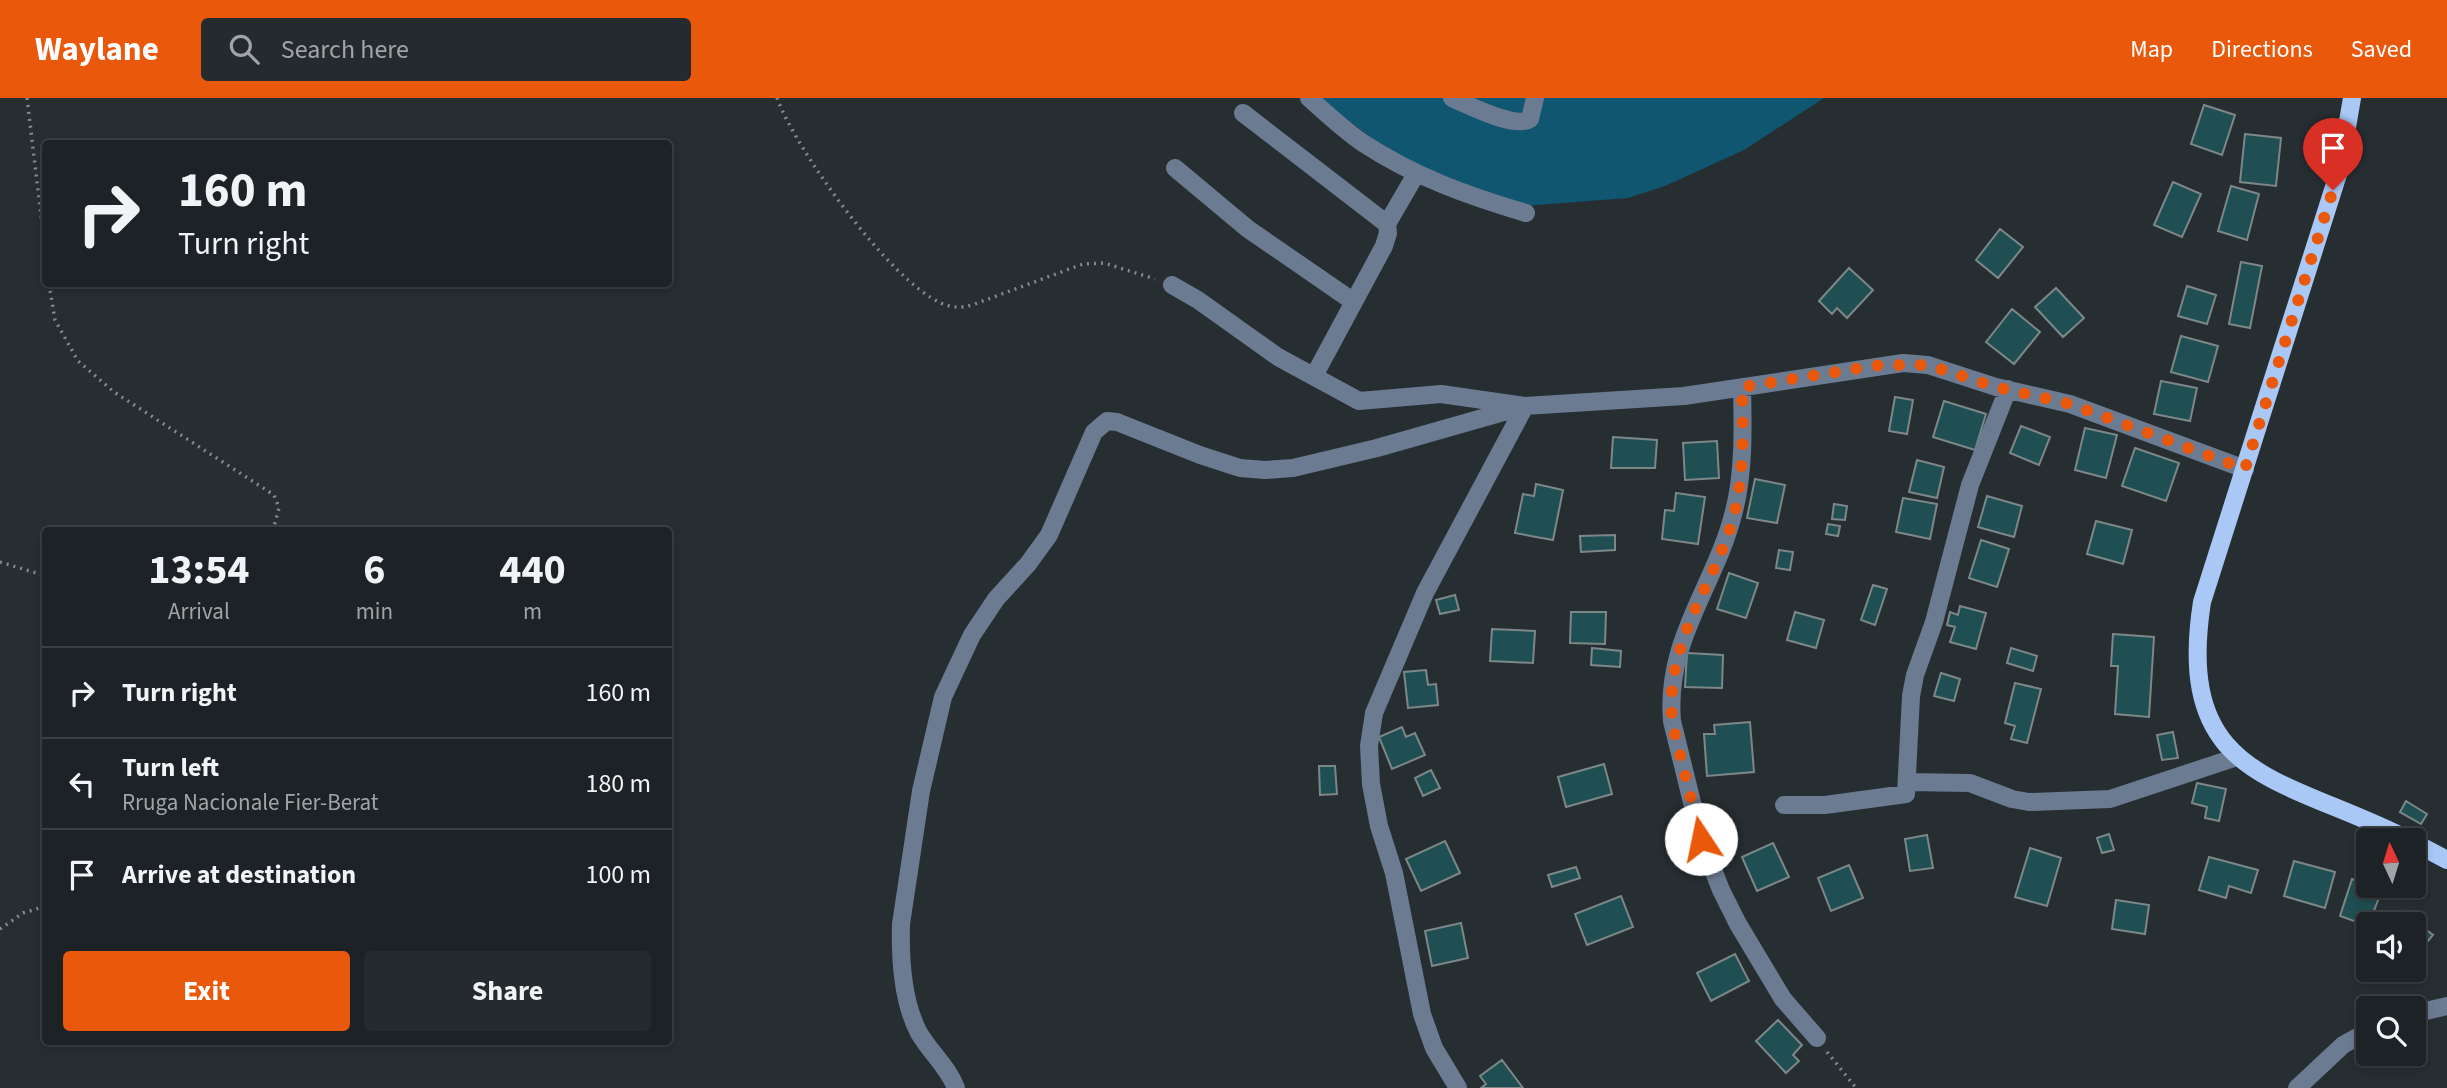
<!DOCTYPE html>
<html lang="en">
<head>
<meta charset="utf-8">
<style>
	:root { --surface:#1d2226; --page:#252a2e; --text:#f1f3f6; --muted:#a0a4a7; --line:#3b3f43; --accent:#ea580c }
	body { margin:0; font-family:"Source Sans 3",sans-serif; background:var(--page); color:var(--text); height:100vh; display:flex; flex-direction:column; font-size:26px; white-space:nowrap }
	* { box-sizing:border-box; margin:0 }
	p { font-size:23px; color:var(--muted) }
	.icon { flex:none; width:38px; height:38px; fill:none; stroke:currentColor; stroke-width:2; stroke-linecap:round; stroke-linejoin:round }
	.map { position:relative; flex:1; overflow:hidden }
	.panel { position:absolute; left:42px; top:429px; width:630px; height:518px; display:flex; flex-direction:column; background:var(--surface); border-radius:7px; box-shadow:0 4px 10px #0003,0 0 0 2px var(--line) }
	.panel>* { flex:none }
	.top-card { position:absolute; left:42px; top:42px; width:630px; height:147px; border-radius:7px; box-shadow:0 4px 10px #0003,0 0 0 2px var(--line); background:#1d2226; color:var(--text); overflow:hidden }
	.needle { width:46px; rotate:356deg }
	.tools { position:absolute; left:2356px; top:730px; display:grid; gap:14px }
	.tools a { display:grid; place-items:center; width:70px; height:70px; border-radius:7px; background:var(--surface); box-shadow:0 4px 10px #0003,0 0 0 2px var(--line); font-size:35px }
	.pin { position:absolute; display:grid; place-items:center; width:60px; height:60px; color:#fff; margin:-72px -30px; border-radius:50% 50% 50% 0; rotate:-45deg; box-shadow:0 0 7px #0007 }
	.pin .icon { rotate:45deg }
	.me { position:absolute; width:77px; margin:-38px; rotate:349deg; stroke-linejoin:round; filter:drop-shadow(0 0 5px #0008) }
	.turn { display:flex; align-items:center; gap:24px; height:147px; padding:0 21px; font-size:32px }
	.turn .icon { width:91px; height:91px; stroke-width:2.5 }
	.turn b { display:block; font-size:49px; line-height:60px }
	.eta { display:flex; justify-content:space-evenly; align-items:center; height:119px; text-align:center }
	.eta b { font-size:42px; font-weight:700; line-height:49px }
	.primary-button { display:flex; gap:14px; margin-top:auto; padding:14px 21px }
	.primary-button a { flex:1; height:80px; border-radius:7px; background:var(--accent); color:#fff; font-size:28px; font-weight:700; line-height:80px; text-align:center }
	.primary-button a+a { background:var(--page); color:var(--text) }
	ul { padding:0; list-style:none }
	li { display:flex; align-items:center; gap:21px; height:91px; padding:0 21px; border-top:2px solid var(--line) }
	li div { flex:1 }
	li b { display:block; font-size:26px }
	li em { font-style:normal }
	header { display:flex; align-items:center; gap:42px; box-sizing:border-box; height:98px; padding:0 35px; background:var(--accent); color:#fff }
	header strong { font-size:33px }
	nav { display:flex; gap:38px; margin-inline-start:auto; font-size:24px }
	.search { width:490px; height:63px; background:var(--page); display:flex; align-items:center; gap:18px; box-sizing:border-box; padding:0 24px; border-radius:7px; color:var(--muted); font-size:26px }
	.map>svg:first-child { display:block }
	.green { fill:#105670 }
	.building { fill:#1f4f52; stroke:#7d8788; stroke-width:2 }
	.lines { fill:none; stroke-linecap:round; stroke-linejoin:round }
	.path { stroke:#83898d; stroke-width:3.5; stroke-dasharray:2 5; stroke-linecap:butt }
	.minor { stroke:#6b7b91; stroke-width:18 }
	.major { stroke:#a9c8f6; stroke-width:18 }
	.route { stroke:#ea580c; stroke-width:12; stroke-dasharray:0 21.6 }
</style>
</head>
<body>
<header>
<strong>Waylane</strong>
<div class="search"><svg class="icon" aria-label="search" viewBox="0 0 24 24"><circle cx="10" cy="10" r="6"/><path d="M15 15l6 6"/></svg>Search here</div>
<nav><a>Map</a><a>Directions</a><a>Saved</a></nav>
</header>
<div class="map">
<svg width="2447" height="990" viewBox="0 0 2447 990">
	<rect width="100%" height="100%" fill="#272e32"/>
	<path class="green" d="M 1319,0 L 1824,0 L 1744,52 L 1665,88 L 1628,100 L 1524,108 L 1490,101 L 1386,51 Z"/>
	<path class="building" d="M 2204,7 L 2235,17 L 2222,57 L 2191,46 Z
		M 2245,36 L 2281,40 L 2276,88 L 2240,84 Z
		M 2173,84 L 2201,96 L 2182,139 L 2154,127 Z
		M 2231,88 L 2259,96 L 2247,142 L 2218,133 Z
		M 2000,131 L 2023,149 L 1998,180 L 1976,162 Z
		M 2241,164 L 2262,168 L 2250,230 L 2229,226 Z
		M 1849,170 L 1873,192 L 1847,220 L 1837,210 L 1832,216 L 1819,203 Z
		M 2187,188 L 2216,197 L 2207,226 L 2178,218 Z
		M 2056,190 L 2084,220 L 2063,239 L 2035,209 Z
		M 2012,211 L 2040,234 L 2014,266 L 1986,244 Z
		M 2181,238 L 2218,248 L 2208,284 L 2171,274 Z
		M 2161,283 L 2197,290 L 2190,323 L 2154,316 Z
		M 1895,299 L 1913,302 L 1907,336 L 1889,333 Z
		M 1944,303 L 1986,316 L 1975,352 L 1933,339 Z
		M 2021,328 L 2050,339 L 2039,367 L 2010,355 Z
		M 2085,330 L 2117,337 L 2106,380 L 2075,372 Z
		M 1613,339 L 1657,342 L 1655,370 L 1611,370 Z
		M 1717,343 L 1719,380 L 1685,382 L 1683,345 Z
		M 2135,350 L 2179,365 L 2166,403 L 2122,388 Z
		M 1917,362 L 1944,369 L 1937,400 L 1909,394 Z
		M 1755,381 L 1785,387 L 1777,425 L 1747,420 Z
		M 1536,386 L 1563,392 L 1553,442 L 1515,435 L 1523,396 L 1534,398 Z
		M 1676,395 L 1705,399 L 1698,446 L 1662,441 L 1665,412 L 1674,413 Z
		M 1987,398 L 2022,408 L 2014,439 L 1978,429 Z
		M 1903,400 L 1937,406 L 1930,441 L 1896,434 Z
		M 1834,406 L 1847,408 L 1845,422 L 1832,421 Z
		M 2096,423 L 2132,432 L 2123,466 L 2087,456 Z
		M 1828,426 L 1840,428 L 1838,438 L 1826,436 Z
		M 1615,437 L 1615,452 L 1581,454 L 1580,438 Z
		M 1981,442 L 2009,451 L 1997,489 L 1969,480 Z
		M 1779,452 L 1793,454 L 1790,472 L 1776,470 Z
		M 1729,475 L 1758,485 L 1746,520 L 1717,511 Z
		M 1873,487 L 1887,491 L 1875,527 L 1861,522 Z
		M 1455,497 L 1459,512 L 1440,516 L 1436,502 Z
		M 1960,508 L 1986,515 L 1976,551 L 1950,544 L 1955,529 L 1947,527 L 1950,514 L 1958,517 Z
		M 1571,514 L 1606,514 L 1605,546 L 1570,545 Z
		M 1795,514 L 1824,522 L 1816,550 L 1787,542 Z
		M 1492,531 L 1535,533 L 1533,565 L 1490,563 Z
		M 2113,536 L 2154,539 L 2149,619 L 2115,616 L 2118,568 L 2111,568 Z
		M 1592,550 L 1621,553 L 1620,569 L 1591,567 Z
		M 2011,550 L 2037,558 L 2033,573 L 2007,565 Z
		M 1687,555 L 1723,557 L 1722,590 L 1685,589 Z
		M 1426,572 L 1428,587 L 1436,586 L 1438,607 L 1408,610 L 1404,574 Z
		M 1941,575 L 1960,581 L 1954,603 L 1934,598 Z
		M 2015,585 L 2041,591 L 2027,645 L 2011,641 L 2015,628 L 2005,625 Z
		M 1750,624 L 1754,674 L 1707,678 L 1704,636 L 1715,636 L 1714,627 Z
		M 1402,629 L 1406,639 L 1415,635 L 1425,657 L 1392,671 L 1379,639 Z
		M 2173,634 L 2178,660 L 2162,662 L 2157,637 Z
		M 1604,666 L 1612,696 L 1566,709 L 1558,679 Z
		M 1319,668 L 1335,668 L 1337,696 L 1320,697 Z
		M 1431,672 L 1440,690 L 1423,698 L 1415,680 Z
		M 2197,685 L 2226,691 L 2219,723 L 2205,720 L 2207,709 L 2192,705 Z
		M 2406,703 L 2427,716 L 2421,726 L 2400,714 Z
		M 2109,736 L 2114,752 L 2102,755 L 2097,740 Z
		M 1927,737 L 1933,770 L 1910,773 L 1905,741 Z
		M 1445,743 L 1460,775 L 1421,793 L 1406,761 Z
		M 1773,745 L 1789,779 L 1757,793 L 1742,759 Z
		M 2030,750 L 2061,760 L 2047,808 L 2015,799 Z
		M 2209,759 L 2258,772 L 2251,795 L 2229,788 L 2226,800 L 2199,792 Z
		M 2294,763 L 2335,774 L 2325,810 L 2284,798 Z
		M 1849,767 L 1863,800 L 1831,813 L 1818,780 Z
		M 1576,769 L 1580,780 L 1552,789 L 1548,777 Z
		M 2352,781 L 2382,792 L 2368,828 L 2340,818 Z
		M 1621,798 L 1633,829 L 1587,847 L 1575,816 Z
		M 2116,802 L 2149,807 L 2145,836 L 2112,831 Z
		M 2402,813 L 2433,837 L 2413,861 L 2413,826 L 2392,826 Z
		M 1461,825 L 1468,860 L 1432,868 L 1425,833 Z
		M 1735,856 L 1749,883 L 1711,903 L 1697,875 Z
		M 1778,922 L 1802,947 L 1793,957 L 1799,963 L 1786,975 L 1756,943 Z
		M 1502,962 L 1523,990 L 1481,990 L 1486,986 L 1480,978 Z"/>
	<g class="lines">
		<path class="path" d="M 27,0 L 46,159
			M 777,0 C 796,52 890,183 941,205 C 952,210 960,210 972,207 L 1083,166 L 1104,165 L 1155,181
			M 49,186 L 55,222 L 78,263 L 114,294 L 274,397 L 279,410 L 273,432
			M 0,464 L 46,478
			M 0,831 L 23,815 L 46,808
			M 1827,954 L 1856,990"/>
		<path class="minor" d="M 1309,0 C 1326,15 1344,32 1363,45 C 1413,78 1468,98 1526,115
			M 1452,0 C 1468,7 1515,31 1530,21 L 1535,0
			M 1243,15 L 1387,126 L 1416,76
			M 1175,70 L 1248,131 L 1354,204
			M 1172,187 L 1198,202 L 1278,259 L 1359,303 L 1441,296 L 1525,308 L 1425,495 L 1374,615 L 1369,648 L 1371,686 L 1379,728 L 1394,775 L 1422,916 L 1434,950 L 1458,990
			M 1314,278 L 1384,148 L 1388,135 L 1387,126
			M 1742,289 C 1743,329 1744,375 1734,413 C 1716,487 1665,541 1672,623 L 1701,741 L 1721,792 L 1738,826 L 1783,901 L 1817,940
			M 1907,684 L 1970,685 L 2012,701 L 2029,704 L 2110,701 L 2237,659
			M 1784,707 L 1825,707 L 1906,696 L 1911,598 L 1915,577 L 1934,524 L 1970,387 L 2008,291
			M 2413,916 L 2447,908
			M 956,990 C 948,969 930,954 919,935 C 902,903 900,861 901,826 L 921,693 L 943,599 L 972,537 L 996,501 L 1028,466 L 1049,437 L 1094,334 L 1107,323 L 1117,324 L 1200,357 L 1240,370 L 1265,372 L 1293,370 L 1377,350 L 1525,308 L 1684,298 L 1903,265 L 1928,267 L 1996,289 L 2070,306 L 2245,371
			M 2297,990 L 2343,947 L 2368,933"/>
		<path class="major" d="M 2352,0 L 2340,70 L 2202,504 C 2174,684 2284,678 2409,742
			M 2413,744 L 2447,762"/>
	</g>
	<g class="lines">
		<path class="route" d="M 1701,741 L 1672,624 C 1665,539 1716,488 1735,413 C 1744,375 1743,329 1742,289 L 1880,267 L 1928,267 L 1996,289 L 2070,306 L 2245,371 L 2333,92"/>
	</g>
</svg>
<div class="tools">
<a><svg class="needle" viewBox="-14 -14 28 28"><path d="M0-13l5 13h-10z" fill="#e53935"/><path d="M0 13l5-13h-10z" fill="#a0a4a7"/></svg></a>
<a><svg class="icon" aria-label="sound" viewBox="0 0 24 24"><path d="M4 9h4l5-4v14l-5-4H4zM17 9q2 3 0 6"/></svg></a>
<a><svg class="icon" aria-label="search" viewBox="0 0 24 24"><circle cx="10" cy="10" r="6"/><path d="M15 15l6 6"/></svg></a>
</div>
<div class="pin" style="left:2333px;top:92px;background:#d93025"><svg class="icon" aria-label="arrive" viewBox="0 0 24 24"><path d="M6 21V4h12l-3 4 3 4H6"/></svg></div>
<svg class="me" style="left:1701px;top:741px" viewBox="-20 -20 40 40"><circle r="19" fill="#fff"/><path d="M0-13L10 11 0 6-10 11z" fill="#ea580c"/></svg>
<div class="top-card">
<div class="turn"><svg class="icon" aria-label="right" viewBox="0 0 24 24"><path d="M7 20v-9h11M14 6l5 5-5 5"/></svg><div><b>160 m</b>Turn right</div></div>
</div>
<section class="panel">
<div class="eta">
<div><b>13:54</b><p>Arrival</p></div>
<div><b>6</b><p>min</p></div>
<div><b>440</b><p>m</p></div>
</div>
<ul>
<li><svg class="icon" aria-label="right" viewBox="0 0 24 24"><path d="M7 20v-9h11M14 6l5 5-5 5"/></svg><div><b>Turn right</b></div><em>160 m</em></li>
<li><svg class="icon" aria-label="left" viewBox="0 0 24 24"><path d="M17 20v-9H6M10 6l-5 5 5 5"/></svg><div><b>Turn left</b><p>Rruga Nacionale Fier-Berat</p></div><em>180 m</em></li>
<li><svg class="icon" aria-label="arrive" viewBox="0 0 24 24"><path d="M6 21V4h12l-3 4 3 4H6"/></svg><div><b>Arrive at destination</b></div><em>100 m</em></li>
</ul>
<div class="primary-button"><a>Exit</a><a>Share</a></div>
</section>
</div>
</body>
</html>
